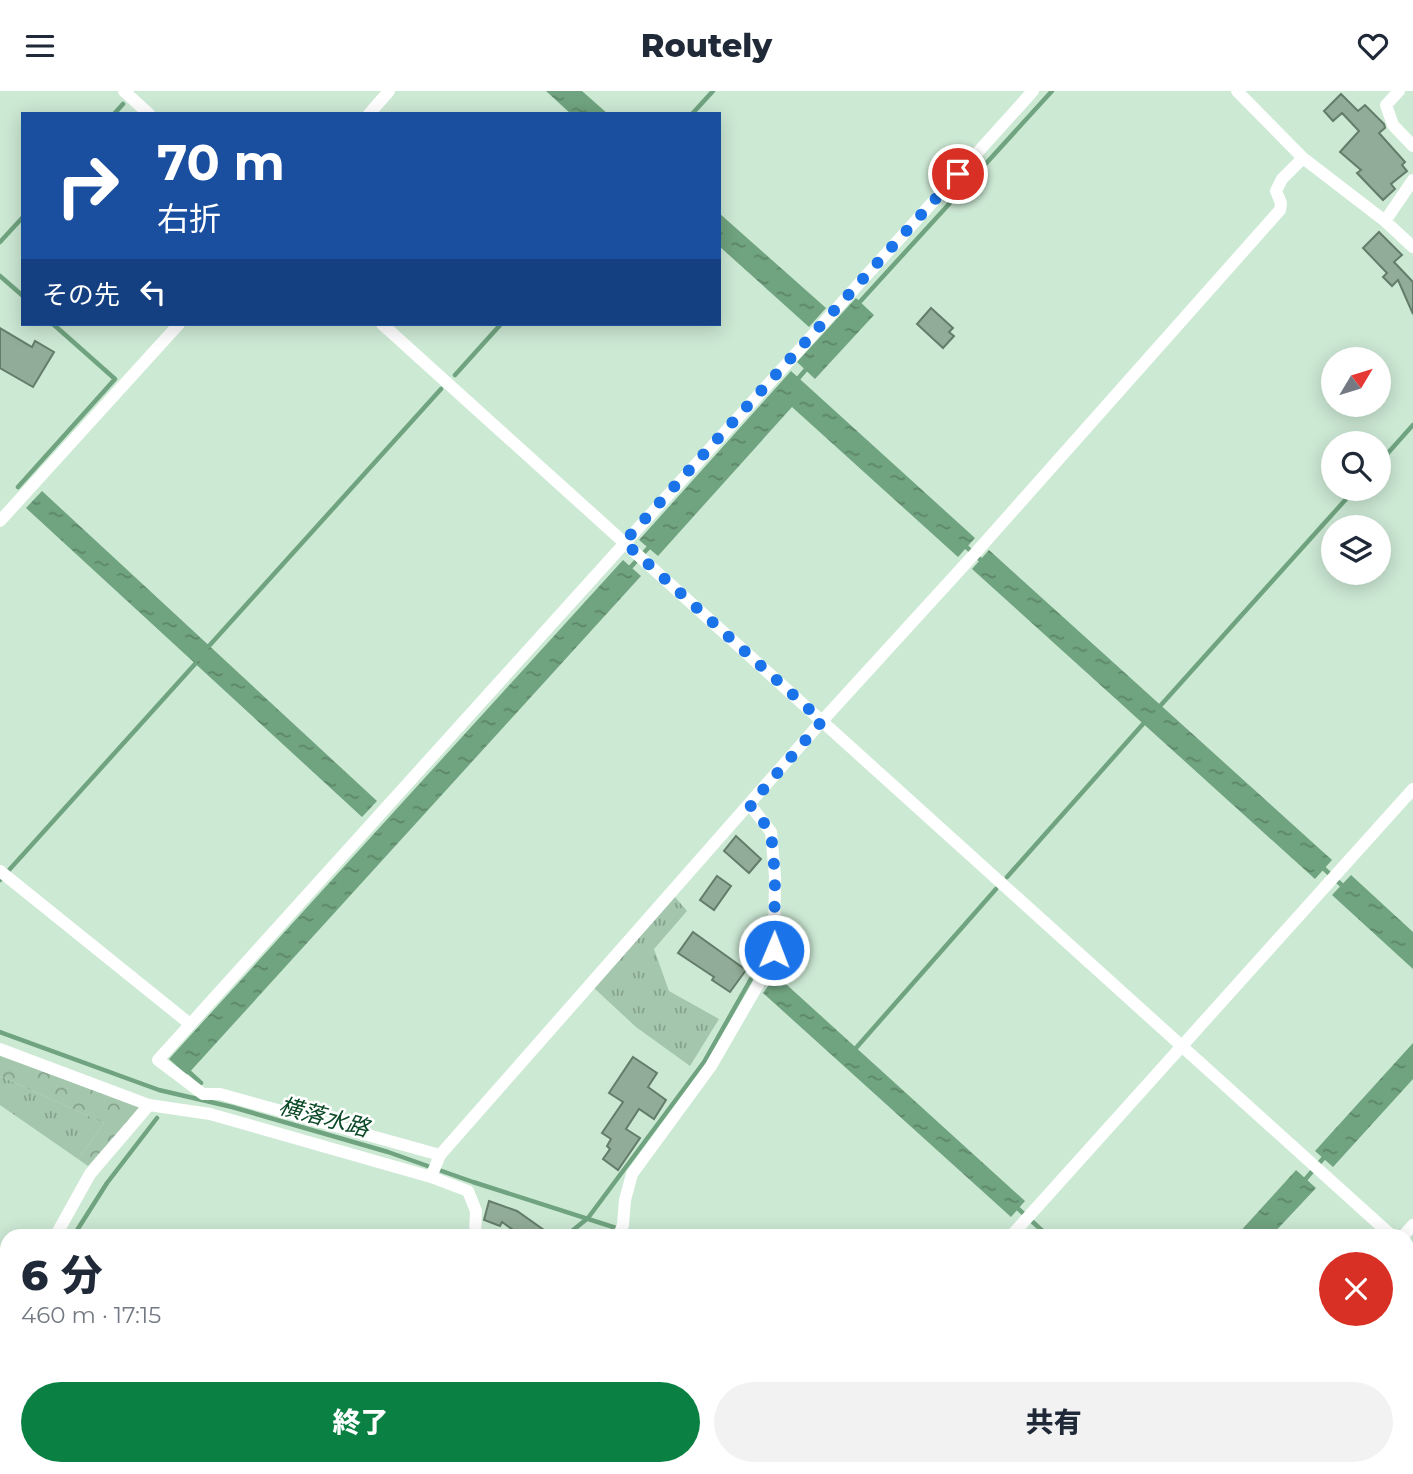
<!DOCTYPE html>
<html lang="ja">
<head>
<meta charset="utf-8">
<style>
	:root { --surface:#fff; --page:#f2f2f3; --text:#1f2937; --muted:#747a83; --accent:#0b8043 }
	body { margin:0; font-family:Montserrat,"Noto Sans JP",sans-serif; background:var(--page); color:var(--text); height:100vh; display:flex; flex-direction:column; font-size:26px; white-space:nowrap }
	* { box-sizing:border-box; margin:0 }
	p { font-size:23px; color:var(--muted) }
	.icon { flex:none; width:38px; height:38px; fill:none; stroke:currentColor; stroke-width:2; stroke-linecap:round; stroke-linejoin:round }
	.map { position:relative; flex:1; overflow:hidden }
	.details { position:absolute; left:0px; top:1138px; width:1414px; height:247px; display:flex; flex-direction:column; background:var(--surface); border-radius:21px 21px 0 0; box-shadow:0 4px 18px #0003 }
	.details>* { flex:none }
	.banner { position:absolute; left:21px; top:21px; width:700px; height:214px; border-radius:0px; box-shadow:0 4px 18px #0003; background:#1a4fa0; color:#fff; overflow:hidden }
	.needle { width:46px; rotate:52deg }
	.tools { position:absolute; left:1321px; top:256px; display:grid; gap:14px }
	.tools a { display:grid; place-items:center; width:70px; height:70px; border-radius:50%; background:var(--surface); box-shadow:0 4px 18px #0003; font-size:35px }
	.pin { position:absolute; display:grid; place-items:center; width:60px; height:60px; color:#fff; margin:-30px; border:4px solid #fff; border-radius:50%; box-shadow:0 2px 7px #0007 }
	.me { position:absolute; width:77px; margin:-38px; rotate:1deg; stroke-linejoin:round; filter:drop-shadow(0 0 5px #0008) }
	.turn { display:flex; align-items:center; gap:24px; height:147px; padding:0 21px; font-size:32px }
	.turn .icon { width:91px; height:91px; stroke-width:2.5 }
	.turn b { display:block; font-size:49px; line-height:60px }
	.then { display:flex; align-items:center; height:66px; padding:0 21px; background:#0003; gap:14px; font-size:26px }
	.round { display:grid; place-items:center; flex:none; width:74px; height:74px; border-radius:37px; background:var(--page) }
	.summary { display:flex; align-items:center; justify-content:space-between; height:119px; padding:0 21px }
	h1 { font-size:42px; font-weight:800; line-height:52px }
	.primary-button { display:flex; gap:14px; margin-top:auto; padding:14px 21px }
	.primary-button a { flex:1; height:80px; border-radius:42px; background:var(--accent); color:#fff; font-size:28px; font-weight:800; line-height:80px; text-align:center }
	.primary-button a+a { background:var(--page); color:var(--text) }
	header { display:flex; justify-content:space-between; align-items:center; height:91px; padding:0 21px; background:var(--surface); font-size:32px; font-weight:800 }
	.map>svg:first-child { display:block }
	.grass { fill:url(#grass-tufts) }
	.forest { fill:url(#forest-crowns) }
	.water { fill:url(#water-ripples) }
	.lines { fill:none; stroke-linecap:round; stroke-linejoin:round }
	.stream { stroke:#70a37f; stroke-width:4.5 }
	.building { fill:#91ac98; stroke:#637d6a; stroke-width:2 }
	.street { stroke:#fff; stroke-width:12 }
	.route { stroke:#1a73e8; stroke-width:12; stroke-dasharray:0 21.6 }
	.labels { text-anchor:middle; stroke-width:5; stroke-linejoin:round; paint-order:stroke }
	.water-label { font-size:23px; font-style:italic; fill:#0a4926; stroke:#fff }
</style>
</head>
<body>
<header><svg class="icon" aria-label="menu" viewBox="0 0 24 24"><path d="M4 6h16M4 12h16M4 18h16"/></svg>Routely<svg class="icon" aria-label="heart" viewBox="0 0 24 24"><path d="M12 20l-8-8c-3-5 5-10 8-4 3-6 11-1 8 4z"/></svg></header>
<div class="map">
<svg width="1413" height="1383" viewBox="0 0 1413 1383">
	<defs>
		<pattern id="grass-tufts" width="24" height="20" patternUnits="userSpaceOnUse" patternTransform="scale(1.75)"><rect width="24" height="20" fill="#a4c6ad"/><path d="M3 7l-1-3M5 7V3M7 7l1-3M15 17l-1-3M17 17v-4M19 17l1-3" fill="none" stroke="#86a28d"/></pattern>
		<pattern id="forest-crowns" width="20" height="18" patternUnits="userSpaceOnUse" patternTransform="scale(1.75)"><rect width="20" height="18" fill="#a4c6ad"/><path d="M2 6a3 3 0 1 1 6 0M12 15a3 3 0 1 1 6 0" fill="none" stroke="#86a28d"/></pattern>
		<pattern id="water-ripples" width="26" height="14" patternUnits="userSpaceOnUse" patternTransform="scale(1.75)"><rect width="26" height="14" fill="#70a37f"/><path d="M2 4q2-2 4 0t4 0M15 11q2-2 4 0t4 0" fill="none" stroke="#5c8668"/></pattern>
	</defs>
	<rect width="100%" height="100%" fill="#cce9d4"/>
	<path class="grass" d="M 675,806 L 687,820 L 654,858 L 669,900 L 719,928 L 690,975 L 636,936 L 594,897 Z
		M 0,985 L 104,1032 L 78,1068 L 0,1014 Z
		M 7,1296 L 7,1377 L 83,1377 L 83,1383 L 0,1383 L 0,1310 Z"/>
	<path class="forest" d="M 0,965 L 140,1016 L 88,1075 L 78,1068 L 104,1032 L 0,985 Z"/>
	<path class="water" d="M 546,0 L 582,0 L 608,23 L 571,23 Z
		M 719,122 L 826,217 L 809,236 L 719,155 Z
		M 856,207 L 874,224 L 815,288 L 797,271 Z
		M 791,280 L 975,447 L 958,466 L 792,316 L 658,465 L 639,449 Z
		M 42,400 L 377,710 L 362,726 L 26,417 Z
		M 989,459 L 1332,769 L 1315,788 L 972,478 Z
		M 623,469 L 641,485 L 187,984 L 169,968 Z
		M 1351,784 L 1413,841 L 1413,878 L 1332,804 Z
		M 776,884 L 1025,1110 L 1011,1126 L 763,902 Z
		M 1413,952 L 1413,988 L 1333,1076 L 1315,1060 Z
		M 1296,1079 L 1316,1097 L 1272,1144 L 1237,1144 Z"/>
	<g class="lines">
		<path class="stream" d="M 114,23 L 123,13
			M 692,23 L 713,0
			M 0,151 L 23,126
			M 0,185 L 23,205
			M 857,214 L 1052,0
			M 455,284 L 501,233
			M 796,290 L 808,276
			M 1379,372 L 1413,334
			M 18,396 L 115,288 L 53,233
			M 962,452 L 984,472
			M 628,479 L 651,454
			M 209,555 L 441,298
			M 1161,614 L 1356,397
			M 1321,775 L 1346,798
			M 1007,786 L 1143,633
			M 0,789 L 195,573
			M 0,941 L 159,999 L 232,1016 L 388,1061 L 473,1091 L 638,1144
			M 856,957 L 996,798
			M 189,981 L 201,992
			M 1303,1091 L 1327,1063
			M 1014,1114 L 1047,1144
			M 74,1144 L 107,1092 L 157,1027
			M 567,1144 L 588,1127 L 704,971 L 756,879 L 772,894
			M 1280,1377 L 1291,1383
			M 549,1383 L 554,1377"/>
	</g>
	<path class="building" d="M 1341,3 L 1358,20 L 1365,14 L 1384,33 L 1385,37 L 1379,42 L 1405,71 L 1402,74 L 1407,80 L 1391,93 L 1395,98 L 1383,109 L 1357,82 L 1361,79 L 1340,61 L 1359,40 L 1342,22 L 1333,30 L 1324,20 Z
		M 1379,141 L 1402,164 L 1394,171 L 1413,191 L 1413,223 L 1398,189 L 1392,195 L 1383,186 L 1387,182 L 1363,157 Z
		M 931,217 L 953,237 L 949,241 L 954,245 L 943,257 L 917,233 Z
		M 0,237 L 32,256 L 35,250 L 54,261 L 33,296 L 0,277 Z
		M 736,745 L 761,768 L 749,782 L 724,760 Z
		M 717,785 L 731,795 L 714,819 L 700,809 Z
		M 693,841 L 746,879 L 730,901 L 712,889 L 714,886 L 678,862 Z
		M 633,966 L 657,982 L 648,996 L 666,1009 L 654,1028 L 639,1018 L 626,1038 L 640,1047 L 618,1079 L 603,1068 L 610,1058 L 607,1055 L 611,1048 L 602,1042 L 623,1011 L 609,1002 Z
		M 489,1110 L 517,1120 L 551,1144 L 520,1144 L 502,1131 L 500,1135 L 484,1129 Z"/>
	<g class="lines">
		<path class="street" d="M 124,0 L 149,23
			M 1237,0 L 1303,67 L 1385,130 L 1413,156
			M 1399,0 L 1386,14 L 1393,34 L 1413,55
			M 369,23 L 389,0
			M 1385,130 L 1413,89
			M 382,233 L 1391,1144
			M 0,430 L 179,233
			M 0,780 L 190,933
			M 0,958 L 149,1014 L 210,1023 L 431,1086 L 468,1100 L 476,1120 L 475,1144
			M 440,1064 L 220,1003 L 203,1003 L 158,969 L 1033,0
			M 431,1086 L 440,1064 L 822,630 L 979,458 L 1280,119 L 1281,112 L 1276,100 L 1282,88 L 1303,67
			M 56,1144 L 90,1083 L 149,1014
			M 619,1144 L 623,1134 L 625,1109 L 632,1083 L 711,975 L 759,892 L 774,859 L 775,785 L 771,741 L 750,714
			M 1012,1144 L 1413,698
			M 1404,1144 L 1413,1134
			M 1407,1157 L 1413,1162
			M 0,1249 L 7,1235
			M 313,1377 L 320,1383
			M 678,1377 L 685,1383
			M 276,1383 L 281,1377
			M 874,1383 L 879,1377"/>
	</g>
	<g class="lines">
		<path class="route" d="M 774,859 L 775,785 L 771,741 L 750,714 L 822,630 L 624,451 L 958,83"/>
	</g>
	<g class="labels">
		<g class="water-label">
			<text transform="translate(324 1026) rotate(15)" y="8">横落水路</text>
		</g>
	</g>
</svg>
<div class="tools">
<a><svg class="needle" viewBox="-14 -14 28 28"><path d="M0-13l5 13h-10z" fill="#e53935"/><path d="M0 13l5-13h-10z" fill="#747a83"/></svg></a>
<a><svg class="icon" aria-label="search" viewBox="0 0 24 24"><circle cx="10" cy="10" r="6"/><path d="M15 15l6 6"/></svg></a>
<a><svg class="icon" aria-label="layers" viewBox="0 0 24 24"><path d="M12 4l9 5-9 5-9-5zM3 14l9 5 9-5"/></svg></a>
</div>
<div class="pin" style="left:958px;top:83px;background:#d93025"><svg class="icon" aria-label="arrive" viewBox="0 0 24 24"><path d="M6 21V4h12l-3 4 3 4H6"/></svg></div>
<svg class="me" style="left:774px;top:859px" viewBox="-20 -20 40 40"><circle r="17" fill="#1a73e8" stroke="#fff" stroke-width="3"/><path d="M0-11L8 9 0 5-8 9z" fill="#fff"/></svg>
<div class="banner">
<div class="turn"><svg class="icon" aria-label="right" viewBox="0 0 24 24"><path d="M7 20v-9h11M14 6l5 5-5 5"/></svg><div><b>70 m</b>右折</div></div>
<div class="then">その先<svg class="icon" aria-label="left" viewBox="0 0 24 24"><path d="M17 20v-9H6M10 6l-5 5 5 5"/></svg></div>
</div>
<section class="details">
<div class="summary"><div><h1>6 分</h1><p>460 m · 17:15</p></div><a class="round" style="background:#d93025;color:#fff"><svg class="icon" aria-label="close" viewBox="0 0 24 24"><path d="M6 6l12 12M18 6L6 18"/></svg></a></div>
<div class="primary-button"><a>終了</a><a>共有</a></div>
</section>
</div>
</body>
</html>
